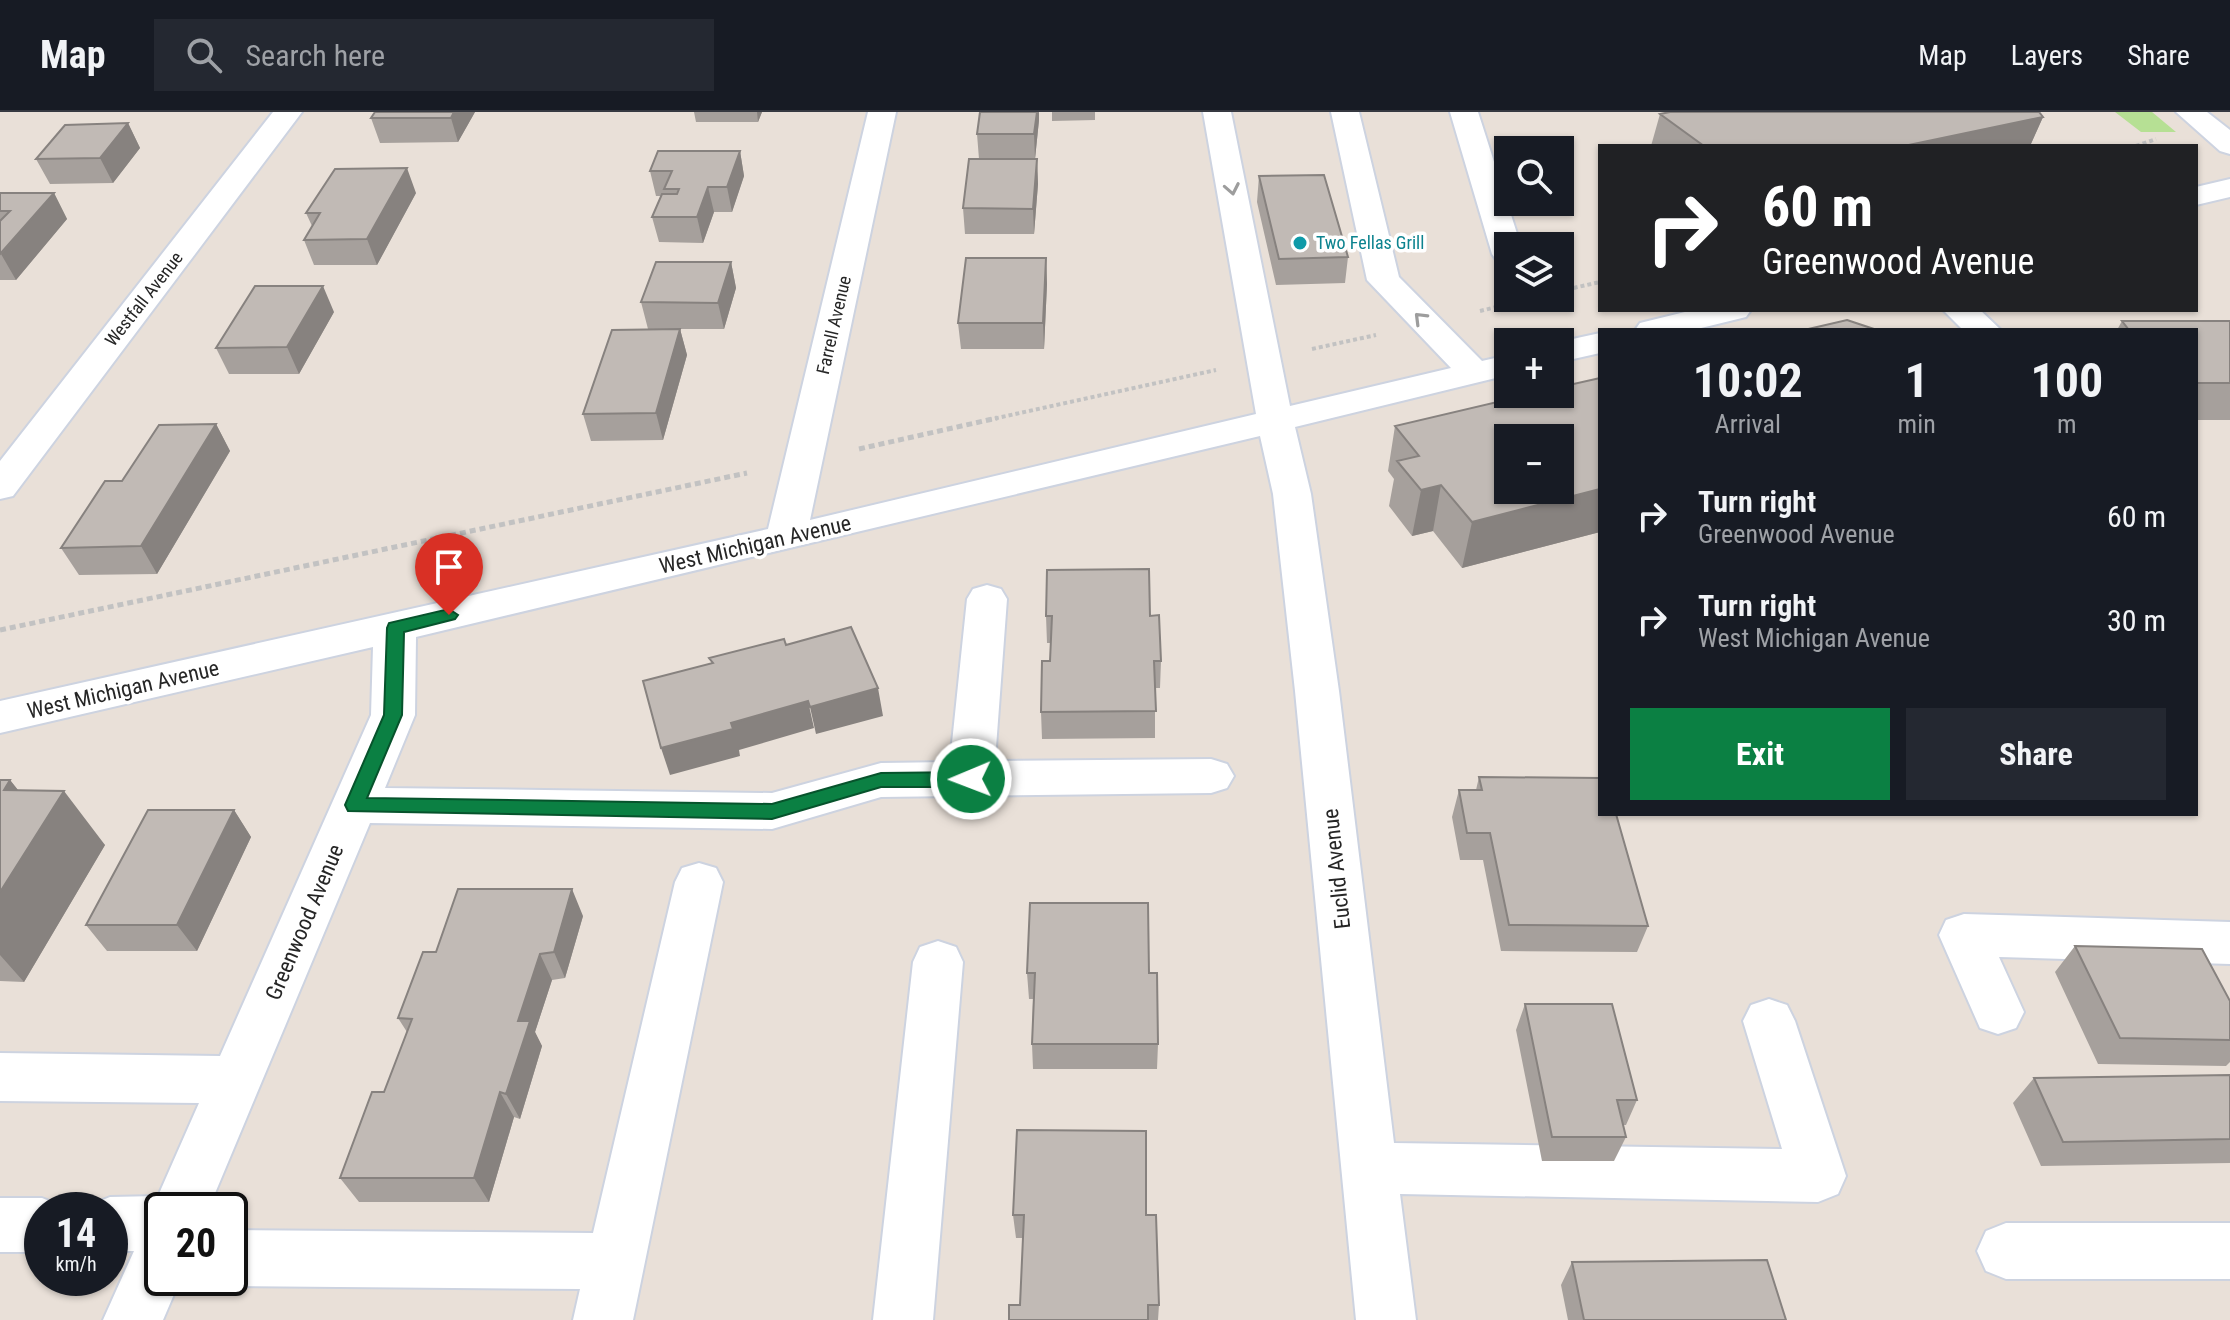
<!DOCTYPE html>
<html lang="en">
<head>
<meta charset="utf-8">
<style>
	:root { --surface:#171b24; --page:#242831; --text:#f1f3f6; --muted:#9ea1a6; --line:#363941; --accent:#0b8043 }
	body { margin:0; font-family:"Roboto Condensed",sans-serif; background:var(--page); color:var(--text); height:100vh; display:flex; flex-direction:column; font-size:30px; white-space:nowrap }
	* { box-sizing:border-box; margin:0 }
	p { font-size:26px; color:var(--muted) }
	.icon { flex:none; width:44px; height:44px; fill:none; stroke:currentColor; stroke-width:2; stroke-linecap:round; stroke-linejoin:round }
	.map { position:relative; flex:1; overflow:hidden }
	.panel { position:absolute; left:1598px; top:216px; width:600px; height:488px; display:flex; flex-direction:column; background:var(--surface); border-radius:0px; box-shadow:0 2px 6px #0004 }
	.panel>* { flex:none }
	.top-card { position:absolute; left:1598px; top:32px; width:600px; height:168px; border-radius:0px; box-shadow:0 2px 6px #0004; background:#202124; color:#fff; overflow:hidden }
	.fabs { position:absolute; left:1494px; top:24px; display:grid; gap:16px }
	.fabs a { display:grid; place-items:center; width:80px; height:80px; border-radius:0px; background:var(--surface); box-shadow:0 2px 6px #0004; font-size:40px }
	.speed { position:absolute; left:24px; top:1080px; display:flex; gap:16px; font-size:40px; font-weight:700; text-align:center }
	.speed>* { display:grid; place-content:center; width:104px; height:104px; border-radius:50%; background:var(--surface); box-shadow:0 2px 6px #0004; line-height:1 }
	.speed small { font-size:20px; font-weight:400 }
	.speed .limit { border:4px solid #111; border-radius:12px; background:#fff; color:#111 }
	.pin { position:absolute; display:grid; place-items:center; width:68px; height:68px; color:#fff; margin:-82px -34px; border-radius:50% 50% 50% 0; rotate:-45deg; box-shadow:0 0 8px #0007 }
	.pin .icon { rotate:45deg }
	.me { position:absolute; width:88px; margin:-44px; rotate:269deg; stroke-linejoin:round; filter:drop-shadow(0 0 6px #0008) }
	.turn { display:flex; align-items:center; gap:28px; height:168px; padding:0 32px; font-size:36px }
	.turn .icon { width:104px; height:104px; stroke-width:2.5 }
	.turn b { display:block; font-size:56px; line-height:68px }
	.eta { display:flex; justify-content:space-evenly; align-items:center; height:136px; text-align:center }
	.eta b { font-size:48px; font-weight:700; line-height:56px }
	.cta { display:flex; gap:16px; margin-top:auto; padding:16px 32px }
	.cta a { flex:1; height:92px; border-radius:0px; background:var(--accent); color:#fff; font-size:32px; font-weight:700; line-height:92px; text-align:center }
	.cta a+a { background:var(--page); color:var(--text) }
	ul { padding:0; list-style:none }
	li { display:flex; align-items:center; gap:24px; height:104px; padding:0 32px }
	li div { flex:1 }
	li b { display:block; font-size:30px }
	li em { font-style:normal }
	header { display:flex; align-items:center; gap:48px; box-sizing:border-box; height:112px; padding:0 40px; background:var(--surface); border-bottom:2px solid var(--line) }
	header strong { font-size:38px }
	nav { display:flex; gap:44px; margin-inline-start:auto; font-size:28px }
	.search { width:560px; height:72px; background:var(--page); display:flex; align-items:center; gap:20px; box-sizing:border-box; padding:0 28px; border-radius:0px; color:var(--muted); font-size:30px }
	.map>svg:first-child { display:block }
	.green { fill:#b6e094 }
	.lines { fill:none; stroke-linecap:round; stroke-linejoin:round }
	.minor-casing { stroke:#cdd3e0; stroke-width:4 }
	.path-far1 { stroke:#c2c2c2; stroke-width:4; stroke-dasharray:4 3; stroke-linecap:butt }
	.path { stroke:#c2c2c2; stroke-width:5; stroke-dasharray:6 4; stroke-linecap:butt }
	.minor { fill:#fff; fill-rule:evenodd }
	.wall { fill:#a6a09c }
	.shaded-wall { fill:#87827f }
	.building { fill:#c1bab5; stroke:#87827f; stroke-width:2; fill-rule:evenodd }
	.oneway { stroke:#9d9d9d }
	.route { fill:#0b8043; stroke:#07532c; stroke-width:2 }
	.culture-dot { fill:#0f9aa8; stroke:#fff; stroke-width:3 }
	.labels { text-anchor:middle; stroke-width:7; stroke-linejoin:round; paint-order:stroke }
	.far-culture-label { font-size:18px; fill:#0d838f; stroke:#fff; text-anchor:start }
	.far-street-label { font-size:18px; fill:#262626; stroke:#fff }
	.street-label { font-size:22px; fill:#262626; stroke:#fff }
</style>
</head>
<body>
<header>
<strong>Map</strong>
<div class="search"><svg class="icon" aria-label="search" viewBox="0 0 24 24"><circle cx="10" cy="10" r="6"/><path d="M15 15l6 6"/></svg>Search here</div>
<nav><a>Map</a><a>Layers</a><a>Share</a></nav>
</header>
<div class="map">
<svg width="2230" height="1208" viewBox="0 0 2230 1208">
	<rect width="100%" height="100%" fill="#e9e0d8"/>
	<path class="green" d="M 2115,0 L 2152,0 L 2176,20 L 2141,20 Z"/>
	<g class="lines">
		<defs>
			<path id="minor" d="M 273,0 L 302,0 L 13,384 L 0,387 L 0,349 Z
				M 868,0 L 896,0 L 810,408 L 1256,302 L 1203,0 L 1231,0 L 1290,294 L 1451,256 L 1367,168 L 1331,0 L 1359,0 L 1399,165 L 1482,249 L 1508,243 L 1508,263 L 1295,315 L 1311,382 L 1339,579 L 1394,1031 L 1782,1037 L 1743,909 L 1751,893 L 1769,887 L 1787,893 L 1795,909 L 1846,1064 L 1838,1082 L 1818,1090 L 1400,1082 L 1416,1208 L 1356,1208 L 1295,579 L 1273,382 L 1260,324 L 416,525 L 415,603 L 385,676 L 772,681 L 881,651 L 950,650 L 967,487 L 973,477 L 987,473 L 1001,477 L 1007,487 L 995,649 L 1211,647 L 1227,652 L 1234,664 L 1227,676 L 1211,681 L 881,685 L 772,717 L 370,711 L 208,1098 L 162,1098 L 162,1166 L 181,1166 L 163,1208 L 103,1208 L 134,1139 L 110,1139 L 110,1098 L 87,1098 L 90,1093 L 110,1085 L 158,1084 L 199,991 L 0,989 L 0,941 L 220,944 L 371,603 L 373,535 L 0,621 L 0,589 L 768,417 Z
				M 1450,0 L 1478,0 L 1521,134 L 1508,134 L 1508,152 L 1497,149 L 1492,142 Z
				M 2176,0 L 2207,0 L 2230,18 L 2230,42 L 2220,39 Z
				M 2230,67 L 2230,85 L 2196,93 L 2196,75 Z
				M 1693,198 L 1751,198 L 1746,205 L 1693,218 L 1635,218 L 1640,211 Z
				M 1943,198 L 1980,198 L 2001,218 L 1963,218 Z
				M 1600,221 L 1600,241 L 1560,250 L 1559,230 Z
				M 699,751 L 716,756 L 723,770 L 633,1208 L 573,1208 L 580,1177 L 230,1174 L 210,1166 L 230,1166 L 230,1118 L 593,1121 L 675,770 L 682,756 Z
				M 1964,802 L 2230,810 L 2230,852 L 1999,845 L 2024,900 L 2016,916 L 1998,922 L 1980,916 L 1939,823 L 1946,808 Z
				M 938,829 L 956,835 L 963,850 L 933,1208 L 873,1208 L 913,850 L 920,835 Z
				M 0,1086 L 42,1086 L 62,1094 L 64,1098 L 42,1098 L 42,1140 L 0,1140 Z
				M 2006,1111 L 2230,1111 L 2230,1167 L 2006,1167 L 1986,1159 L 1977,1139 L 1986,1119 Z"/>
		</defs>
		<use href="#minor" class="minor-casing"/>
		<path class="path-far1" d="M 2136,34 L 2156,27
			M 1560,179 L 1600,170
			M 1480,199 L 1533,186
			M 1312,237 L 1376,223
			M 988,308 L 1216,258"/>
		<path class="path" d="M 859,337 L 997,306
			M 0,518 L 747,361"/>
		<use href="#minor" class="minor"/>
	</g>
	<path class="wall" d="M 375,0 L 475,0 L 458,30 L 380,31 L 371,6 Z
		M 694,0 L 762,0 L 758,10 L 696,10 Z
		M 1052,0 L 1095,0 L 1095,8 L 1052,9 Z
		M 1660,2 L 2043,5 L 2030,34 L 1651,34 Z
		M 1039,8 L 1035,47 L 1037,47 L 1038,72 L 1034,122 L 965,122 L 963,96 L 979,47 L 977,22 Z
		M 128,11 L 140,36 L 113,71 L 50,72 L 36,47 Z
		M 740,39 L 744,64 L 732,100 L 714,100 L 703,131 L 659,130 L 652,105 L 661,84 L 656,84 L 650,59 Z
		M 1259,64 L 1348,145 L 1345,171 L 1276,173 L 1257,90 Z
		M 0,81 L 54,81 L 67,107 L 16,168 L 0,168 Z
		M 416,81 L 377,153 L 314,153 L 304,128 L 312,114 L 306,101 Z
		M 1046,146 L 1047,172 L 1044,237 L 961,237 L 958,211 Z
		M 731,150 L 736,176 L 724,217 L 680,217 L 687,243 L 663,328 L 591,329 L 583,302 L 648,217 L 641,190 Z
		M 334,200 L 299,262 L 229,262 L 216,236 Z
		M 2122,209 L 2230,209 L 2230,308 L 2196,308 L 2196,218 L 2117,218 Z
		M 1600,266 L 1600,420 L 1462,456 L 1433,419 L 1412,424 L 1389,394 L 1394,367 L 1388,359 L 1395,314 Z
		M 216,312 L 230,339 L 157,462 L 79,463 L 61,436 Z
		M 1046,504 L 1150,504 L 1161,549 L 1160,576 L 1155,576 L 1155,626 L 1042,627 L 1041,600 L 1050,549 L 1051,531 L 1047,531 Z
		M 1479,665 L 1648,814 L 1637,840 L 1501,839 L 1483,748 L 1460,748 L 1452,705 L 1459,678 L 1476,678 Z
		M 0,668 L 10,668 L 18,678 L 105,733 L 24,870 L 0,869 Z
		M 234,698 L 251,725 L 197,839 L 107,839 L 86,813 Z
		M 583,804 L 565,866 L 552,868 L 535,920 L 542,934 L 520,1007 L 514,1005 L 489,1090 L 359,1090 L 340,1066 L 384,980 L 407,920 L 398,906 L 436,840 Z
		M 2075,834 L 2230,889 L 2230,950 L 2226,954 L 2098,952 L 2055,860 Z
		M 1027,861 L 1149,861 L 1158,932 L 1157,957 L 1033,957 L 1032,932 L 1033,887 L 1029,887 Z
		M 1525,892 L 1637,988 L 1626,1013 L 1623,1013 L 1626,1025 L 1614,1049 L 1542,1049 L 1516,918 Z
		M 2230,963 L 2230,1051 L 2041,1054 L 2013,991 L 2034,966 Z
		M 1013,1103 L 1146,1103 L 1159,1193 L 1158,1208 L 1009,1208 L 1020,1193 L 1023,1126 L 1016,1126 Z
		M 1572,1150 L 1786,1208 L 1568,1208 L 1561,1173 Z"/>
	<path class="shaded-wall" d="M 454,0 L 475,0 L 458,30 L 451,6 Z
		M 757,0 L 762,0 L 758,10 Z
		M 1037,0 L 1039,0 L 1039,8 L 1035,47 L 1034,22 Z
		M 2043,5 L 2030,34 L 1904,34 Z
		M 128,11 L 140,36 L 113,71 L 100,46 Z
		M 740,39 L 744,64 L 732,100 L 727,75 Z
		M 1037,47 L 1038,72 L 1034,122 L 1033,97 Z
		M 407,56 L 416,81 L 377,153 L 367,127 Z
		M 708,75 L 714,100 L 703,131 L 697,105 Z
		M 54,81 L 67,107 L 16,168 L 1,142 Z
		M 1046,146 L 1047,172 L 1044,237 L 1043,211 Z
		M 731,150 L 736,176 L 724,217 L 718,191 Z
		M 323,174 L 334,200 L 299,262 L 287,235 Z
		M 680,217 L 687,243 L 663,328 L 656,301 Z
		M 216,312 L 230,339 L 157,462 L 141,434 Z
		M 1441,373 L 1433,419 L 1412,424 L 1421,378 Z
		M 1600,377 L 1600,420 L 1462,456 L 1472,410 Z
		M 878,576 L 883,604 L 816,622 L 810,595 Z
		M 808,589 L 814,616 L 739,638 L 740,644 L 670,663 L 661,636 L 731,611 Z
		M 10,668 L 44,711 L 64,679 L 105,733 L 24,870 L 0,843 L 0,780 L 4,678 Z
		M 234,698 L 251,725 L 197,839 L 177,813 Z
		M 572,777 L 583,804 L 565,866 L 554,840 Z
		M 540,842 L 552,868 L 535,920 L 542,934 L 520,1007 L 506,982 L 518,909 Z
		M 500,980 L 514,1005 L 489,1090 L 474,1066 Z"/>
	<path class="building" d="M 375,0 L 454,0 L 451,6 L 371,6 Z
		M 980,0 L 1037,0 L 1034,22 L 977,22 Z
		M 1670,0 L 2039,0 L 2043,5 L 1904,34 L 1704,34 L 1660,2 Z
		M 128,11 L 100,46 L 36,47 L 65,13 Z
		M 658,39 L 740,39 L 727,75 L 708,75 L 697,105 L 652,105 L 662,82 L 677,82 L 679,77 L 664,77 L 672,59 L 650,59 Z
		M 969,47 L 1037,47 L 1033,97 L 963,96 Z
		M 407,56 L 367,127 L 304,128 L 320,101 L 306,101 L 335,57 Z
		M 1324,63 L 1348,145 L 1279,147 L 1259,64 Z
		M 0,81 L 54,81 L 0,142 L 0,109 L 10,99 L 0,99 Z
		M 966,146 L 1046,146 L 1043,211 L 958,211 Z
		M 656,150 L 731,150 L 718,191 L 641,190 Z
		M 255,174 L 323,174 L 287,235 L 216,236 Z
		M 1847,208 L 1877,218 L 1804,218 Z
		M 2122,209 L 2230,209 L 2230,271 L 2196,271 L 2196,218 L 2129,218 Z
		M 680,217 L 656,301 L 583,302 L 612,218 Z
		M 1600,266 L 1600,377 L 1472,410 L 1441,373 L 1421,378 L 1397,349 L 1419,344 L 1395,314 L 1531,282 L 1560,282 L 1560,275 ZM 1508,326 L 1560,326 L 1560,378 L 1508,378 Z
		M 216,312 L 141,434 L 61,436 L 105,369 L 122,369 L 159,313 Z
		M 1149,457 L 1150,504 L 1159,503 L 1161,549 L 1154,549 L 1156,599 L 1041,600 L 1042,549 L 1050,549 L 1052,504 L 1046,504 L 1047,458 Z
		M 851,515 L 878,576 L 810,595 L 808,589 L 731,611 L 733,617 L 661,636 L 643,569 L 713,551 L 709,546 L 784,527 L 786,533 Z
		M 1479,665 L 1600,666 L 1600,702 L 1616,702 L 1648,814 L 1509,813 L 1490,721 L 1467,721 L 1459,678 L 1482,678 Z
		M 0,668 L 10,668 L 4,678 L 64,679 L 0,780 Z
		M 148,698 L 234,698 L 177,813 L 86,813 Z
		M 458,777 L 572,777 L 554,840 L 540,842 L 518,909 L 530,909 L 506,982 L 500,980 L 474,1066 L 340,1066 L 372,980 L 384,980 L 412,907 L 398,906 L 423,840 L 436,840 Z
		M 1030,791 L 1148,791 L 1149,861 L 1157,861 L 1158,932 L 1032,932 L 1035,861 L 1027,861 Z
		M 2075,834 L 2202,837 L 2230,889 L 2230,928 L 2120,926 Z
		M 1525,892 L 1612,892 L 1637,988 L 1617,988 L 1626,1025 L 1552,1025 Z
		M 2230,963 L 2230,1027 L 2063,1030 L 2034,966 Z
		M 1017,1018 L 1146,1019 L 1146,1103 L 1156,1103 L 1159,1193 L 1148,1193 L 1148,1208 L 1009,1208 L 1009,1193 L 1020,1193 L 1024,1103 L 1013,1103 Z
		M 1767,1148 L 1786,1208 L 1584,1208 L 1572,1150 Z"/>
	<defs><path id="oneway-chevron" d="M-2-3.5L2.5 0L-2 3.5" fill="none" stroke-width="1.6" stroke-linecap="round" stroke-linejoin="round" transform="scale(2)"/></defs>
	<g class="oneway">
		<use href="#oneway-chevron" transform="translate(1232 77) rotate(79)"/>
		<use href="#oneway-chevron" transform="translate(1420 206) rotate(-135)"/>
	</g>
	<path class="route" d="M 449,497 L 458,503 L 455,507 L 404,520 L 402,603 L 367,686 L 772,692 L 881,661 L 971,660 L 980,667 L 971,675 L 881,675 L 772,707 L 348,699 L 345,693 L 384,603 L 387,516 L 389,511 Z"/>
	<circle class="culture-dot" cx="1300" cy="131" r="8"/>
	<g class="labels">
		<g class="far-culture-label">
			<text x="1316" y="137">Two Fellas Grill</text>
		</g>
		<g class="far-street-label">
			<text transform="translate(144 187) rotate(-52)" y="6">Westfall Avenue</text>
			<text transform="translate(834 213) rotate(-77)" y="6">Farrell Avenue</text>
		</g>
		<g class="street-label">
			<text transform="translate(755 432) rotate(-13)" y="8">West Michigan Avenue</text>
			<text transform="translate(123 577) rotate(-13)" y="8">West Michigan Avenue</text>
			<text transform="translate(1336 757) rotate(-96)" y="8">Euclid Avenue</text>
			<text transform="translate(304 810) rotate(-67)" y="8">Greenwood Avenue</text>
		</g>
	</g>
</svg>
<div class="fabs">
<a><svg class="icon" aria-label="search" viewBox="0 0 24 24"><circle cx="10" cy="10" r="6"/><path d="M15 15l6 6"/></svg></a>
<a><svg class="icon" aria-label="layers" viewBox="0 0 24 24"><path d="M12 4l9 5-9 5-9-5zM3 14l9 5 9-5"/></svg></a>
<a>+</a>
<a>−</a>
</div>
<div class="speed"><div>14<small>km/h</small></div><div class="limit">20</div></div>
<div class="pin" style="left:449px;top:503px;background:#d93025"><svg class="icon" aria-label="arrive" viewBox="0 0 24 24"><path d="M6 21V4h12l-3 4 3 4H6"/></svg></div>
<svg class="me" style="left:971px;top:667px" viewBox="-20 -20 40 40"><circle r="17" fill="#0b8043" stroke="#fff" stroke-width="3"/><path d="M0-11L8 9 0 5-8 9z" fill="#fff"/></svg>
<div class="top-card">
<div class="turn"><svg class="icon" aria-label="right" viewBox="0 0 24 24"><path d="M7 20v-9h11M14 6l5 5-5 5"/></svg><div><b>60 m</b>Greenwood Avenue</div></div>
</div>
<section class="panel">
<div class="eta">
<div><b>10:02</b><p>Arrival</p></div>
<div><b>1</b><p>min</p></div>
<div><b>100</b><p>m</p></div>
</div>
<ul>
<li><svg class="icon" aria-label="right" viewBox="0 0 24 24"><path d="M7 20v-9h11M14 6l5 5-5 5"/></svg><div><b>Turn right</b><p>Greenwood Avenue</p></div><em>60 m</em></li>
<li><svg class="icon" aria-label="right" viewBox="0 0 24 24"><path d="M7 20v-9h11M14 6l5 5-5 5"/></svg><div><b>Turn right</b><p>West Michigan Avenue</p></div><em>30 m</em></li>
</ul>
<div class="cta"><a>Exit</a><a>Share</a></div>
</section>
</div>
</body>
</html>
